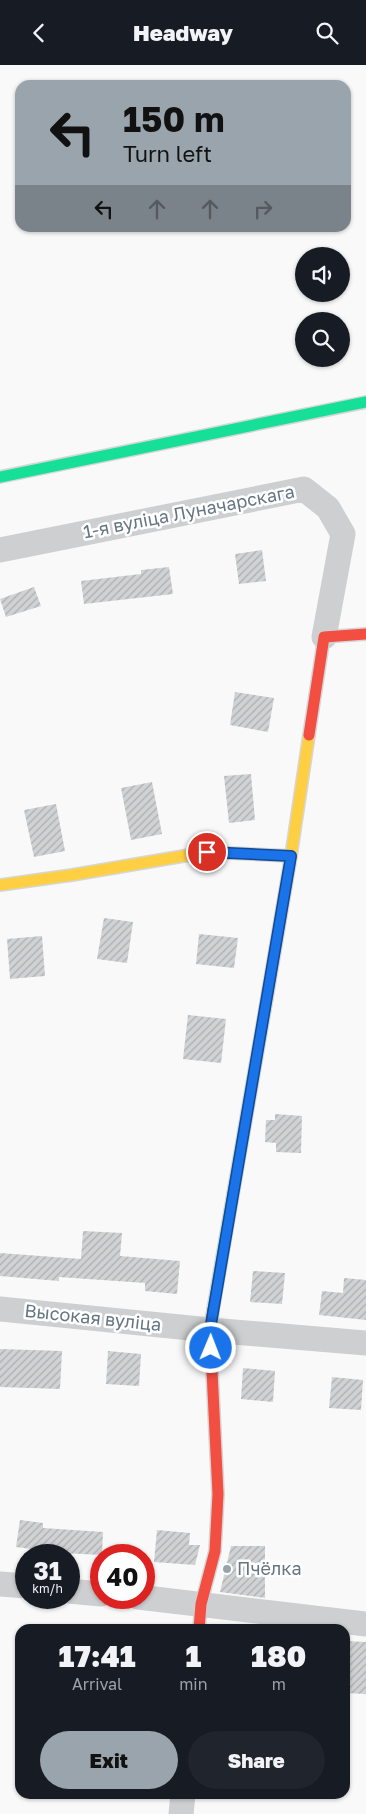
<!DOCTYPE html>
<html lang="en">
<head>
<meta charset="utf-8">
<style>
	:root { --surface:#171b24; --page:#20242c; --text:#f1f3f6; --muted:#9ea1a6; --accent:#99a4ac }
	body { margin:0; font-family:"Golos Text",sans-serif; background:var(--page); color:var(--text); height:100vh; display:flex; flex-direction:column; font-size:19px; white-space:nowrap }
	* { box-sizing:border-box; margin:0 }
	p { font-size:16px; color:var(--muted) }
	.icon { flex:none; width:28px; height:28px; fill:none; stroke:currentColor; stroke-width:2; stroke-linecap:round; stroke-linejoin:round }
	.map { position:relative; flex:1; overflow:hidden }
	.side { position:absolute; left:15px; top:1559px; width:335px; height:175px; display:flex; flex-direction:column; background:var(--surface); border-radius:15px; box-shadow:0 1px 4px #0004 }
	.side>* { flex:none }
	.top-card { position:absolute; left:15px; top:15px; width:336px; height:152px; border-radius:15px; box-shadow:0 1px 4px #0004; background:#99a4ac; color:#111; overflow:hidden }
	.controls { position:absolute; left:295px; top:182px; display:grid; gap:10px }
	.controls a { display:grid; place-items:center; width:55px; height:55px; border-radius:50%; background:var(--surface); box-shadow:0 1px 4px #0004; font-size:25px }
	.speed { position:absolute; left:15px; top:1479px; display:flex; gap:10px; font-size:25px; font-weight:700; text-align:center }
	.speed>* { display:grid; place-content:center; width:65px; height:65px; border-radius:50%; background:var(--surface); box-shadow:0 1px 4px #0004; line-height:1 }
	.speed small { font-size:12px; font-weight:400 }
	.speed .limit { border:8px solid #d22; background:#fff; color:#111 }
	.pin { position:absolute; display:grid; place-items:center; width:42px; height:42px; color:#fff; margin:-21px; border:2px solid #fff; border-radius:50%; box-shadow:0 1px 5px #0007 }
	.me { position:absolute; width:55px; margin:-28px; rotate:1deg; stroke-linejoin:round; filter:drop-shadow(0 0 4px #0008) }
	.turn { display:flex; align-items:center; gap:18px; height:105px; padding:0 25px; font-size:22px }
	.turn .icon { width:65px; height:65px; stroke-width:2.5 }
	.turn b { display:block; font-size:35px; line-height:42px }
	.lanes { display:flex; align-items:center; height:48px; padding:0 25px; background:#0003; justify-content:center; gap:25px; direction:ltr }
	.lanes .off { opacity:.35 }
	.eta { display:flex; justify-content:space-evenly; align-items:center; height:85px; text-align:center }
	.eta b { font-size:30px; font-weight:800; line-height:35px }
	.cta { display:flex; gap:10px; margin-top:auto; padding:10px 25px }
	.cta a { flex:1; height:58px; border-radius:30px; background:var(--accent); color:#111; font-size:20px; font-weight:800; line-height:58px; text-align:center }
	.cta a+a { background:var(--page); color:var(--text) }
	header { display:flex; justify-content:space-between; align-items:center; height:65px; padding:0 25px; background:var(--surface); font-size:22px; font-weight:800 }
	.map>svg:first-child { display:block }
	.building { fill:url(#building-hatch) }
	.lines { fill:none; stroke-linecap:round; stroke-linejoin:round }
	.fast-casing { stroke:#d5d6d7; stroke-width:14 }
	.slow-casing { stroke:#d5d6d7; stroke-width:14 }
	.jam-casing { stroke:#d5d6d7; stroke-width:14 }
	.street { stroke:#cecfd0; stroke-width:25 }
	.fast { stroke:#16e098; stroke-width:11 }
	.slow { stroke:#ffcf43; stroke-width:11 }
	.jam { stroke:#f24e42; stroke-width:11 }
	.route-casing { stroke:#114b97; stroke-width:12 }
	.route { stroke:#1a73e8; stroke-width:9 }
	.poi-dot { fill:#99a4ac; stroke:#fff; stroke-width:2 }
	.labels { text-anchor:middle; stroke-width:5; stroke-linejoin:round; paint-order:stroke }
	.street-label { font-size:18px; fill:#657683; stroke:#fff }
	.poi-label { font-size:18px; fill:#657683; stroke:#fff; text-anchor:start }
</style>
</head>
<body>
<header><svg class="icon" aria-label="back" viewBox="0 0 24 24"><path d="M15 5l-7 7 7 7"/></svg>Headway<svg class="icon" aria-label="search" viewBox="0 0 24 24"><circle cx="10" cy="10" r="6"/><path d="M15 15l6 6"/></svg></header>
<div class="map">
<svg width="366" height="1749" viewBox="0 0 366 1749">
	<defs>
		<pattern id="building-hatch" width="6" height="6" patternUnits="userSpaceOnUse" patternTransform="scale(1.25)"><rect width="6" height="6" fill="#d0d2d3"/><path d="M-1 1l2-2M0 6l6-6M5 7l2-2" fill="none" stroke="#acafb1"/></pattern>
	</defs>
	<rect width="100%" height="100%" fill="#f9f9f9"/>
	<path class="building" d="M 262,485 L 266,516 L 239,519 L 235,489 Z
		M 169,502 L 173,529 L 84,539 L 81,516 L 141,509 L 141,505 Z
		M 34,522 L 41,541 L 6,552 L 0,534 Z
		M 235,627 L 274,633 L 268,667 L 230,660 Z
		M 251,709 L 255,755 L 229,758 L 224,711 Z
		M 152,717 L 162,769 L 131,775 L 121,723 Z
		M 56,739 L 65,786 L 34,792 L 24,745 Z
		M 104,853 L 133,857 L 127,898 L 97,894 Z
		M 199,869 L 238,873 L 234,903 L 196,899 Z
		M 42,871 L 45,911 L 10,914 L 7,874 Z
		M 188,950 L 226,954 L 221,998 L 183,994 Z
		M 275,1049 L 302,1051 L 301,1088 L 276,1087 L 276,1078 L 265,1077 L 266,1055 L 275,1055 Z
		M 83,1166 L 122,1168 L 120,1191 L 180,1196 L 177,1229 L 145,1226 L 145,1218 L 59,1212 L 59,1216 L 0,1211 L 0,1188 L 81,1194 Z
		M 253,1206 L 285,1208 L 282,1239 L 250,1237 Z
		M 344,1213 L 366,1215 L 366,1255 L 319,1250 L 322,1226 L 343,1228 Z
		M 0,1284 L 62,1286 L 60,1324 L 0,1322 Z
		M 108,1286 L 141,1289 L 139,1321 L 106,1319 Z
		M 243,1303 L 275,1306 L 273,1337 L 241,1334 Z
		M 332,1312 L 363,1315 L 361,1345 L 329,1343 Z
		M 20,1455 L 43,1458 L 43,1463 L 103,1467 L 102,1490 L 62,1488 L 16,1482 Z
		M 157,1465 L 190,1468 L 189,1480 L 200,1480 L 195,1500 L 154,1497 Z
		M 231,1481 L 265,1481 L 265,1533 L 220,1527 Z
		M 345,1576 L 366,1577 L 366,1629 L 345,1628 Z"/>
	<g class="lines">
		<defs>
			<path id="fast" d="M 0,412 L 366,337
				M 213,1245 L 265,944"/>
			<path id="slow" d="M 0,820 L 72,810 L 207,787 L 291,791 L 309,670"/>
			<path id="jam" d="M 309,670 L 324,572 L 366,569
				M 265,944 L 291,791
				M 199,1564 L 201,1539 L 215,1486 L 218,1429 L 210,1265 L 213,1245"/>
		</defs>
		<use href="#fast" class="fast-casing"/>
		<use href="#slow" class="slow-casing"/>
		<use href="#jam" class="jam-casing"/>
		<path class="street" d="M 0,485 L 304,424 L 328,443 L 343,469 L 324,572
			M 0,1244 L 210,1265 L 366,1278
			M 0,1519 L 26,1521
			M 69,1526 L 101,1529
			M 138,1532 L 366,1559
			M 181,1749 L 183,1729"/>
		<use href="#fast" class="fast"/>
		<use href="#slow" class="slow"/>
		<use href="#jam" class="jam"/>
	</g>
	<g class="lines">
		<defs>
			<path id="route" d="M 207,787 L 291,791 L 210,1265 L 211,1283"/>
		</defs>
		<use href="#route" class="route-casing"/>
		<use href="#route" class="route"/>
	</g>
	<circle class="poi-dot" cx="227" cy="1504" r="5"/>
	<g class="labels">
		<g class="street-label">
			<text transform="translate(189 447) rotate(-11)" y="6">1-я вуліца Луначарскага</text>
			<text transform="translate(93 1253) rotate(6)" y="6">Высокая вуліца</text>
		</g>
		<g class="poi-label">
			<text x="237" y="1510">Пчёлка</text>
		</g>
	</g>
</svg>
<div class="controls">
<a><svg class="icon" aria-label="sound" viewBox="0 0 24 24"><path d="M4 9h4l5-4v14l-5-4H4zM17 9q2 3 0 6"/></svg></a>
<a><svg class="icon" aria-label="search" viewBox="0 0 24 24"><circle cx="10" cy="10" r="6"/><path d="M15 15l6 6"/></svg></a>
</div>
<div class="speed"><div>31<small>km/h</small></div><div class="limit">40</div></div>
<div class="pin" style="left:207px;top:787px;background:#d93025"><svg class="icon" aria-label="arrive" viewBox="0 0 24 24"><path d="M6 21V4h12l-3 4 3 4H6"/></svg></div>
<svg class="me" style="left:211px;top:1283px" viewBox="-20 -20 40 40"><circle r="17" fill="#1a73e8" stroke="#fff" stroke-width="3"/><path d="M0-11L8 9 0 5-8 9z" fill="#fff"/></svg>
<div class="top-card">
<div class="turn"><svg class="icon" aria-label="left" viewBox="0 0 24 24"><path d="M17 20v-9H6M10 6l-5 5 5 5"/></svg><div><b>150 m</b>Turn left</div></div>
<div class="lanes"><svg class="icon" aria-label="left" viewBox="0 0 24 24"><path d="M17 20v-9H6M10 6l-5 5 5 5"/></svg><svg class="icon off" aria-label="ahead" viewBox="0 0 24 24"><path d="M12 20V5M6 11l6-6 6 6"/></svg><svg class="icon off" aria-label="ahead" viewBox="0 0 24 24"><path d="M12 20V5M6 11l6-6 6 6"/></svg><svg class="icon off" aria-label="right" viewBox="0 0 24 24"><path d="M7 20v-9h11M14 6l5 5-5 5"/></svg></div>
</div>
<section class="side">
<div class="eta">
<div><b>17:41</b><p>Arrival</p></div>
<div><b>1</b><p>min</p></div>
<div><b>180</b><p>m</p></div>
</div>
<div class="cta"><a>Exit</a><a>Share</a></div>
</section>
</div>
</body>
</html>
